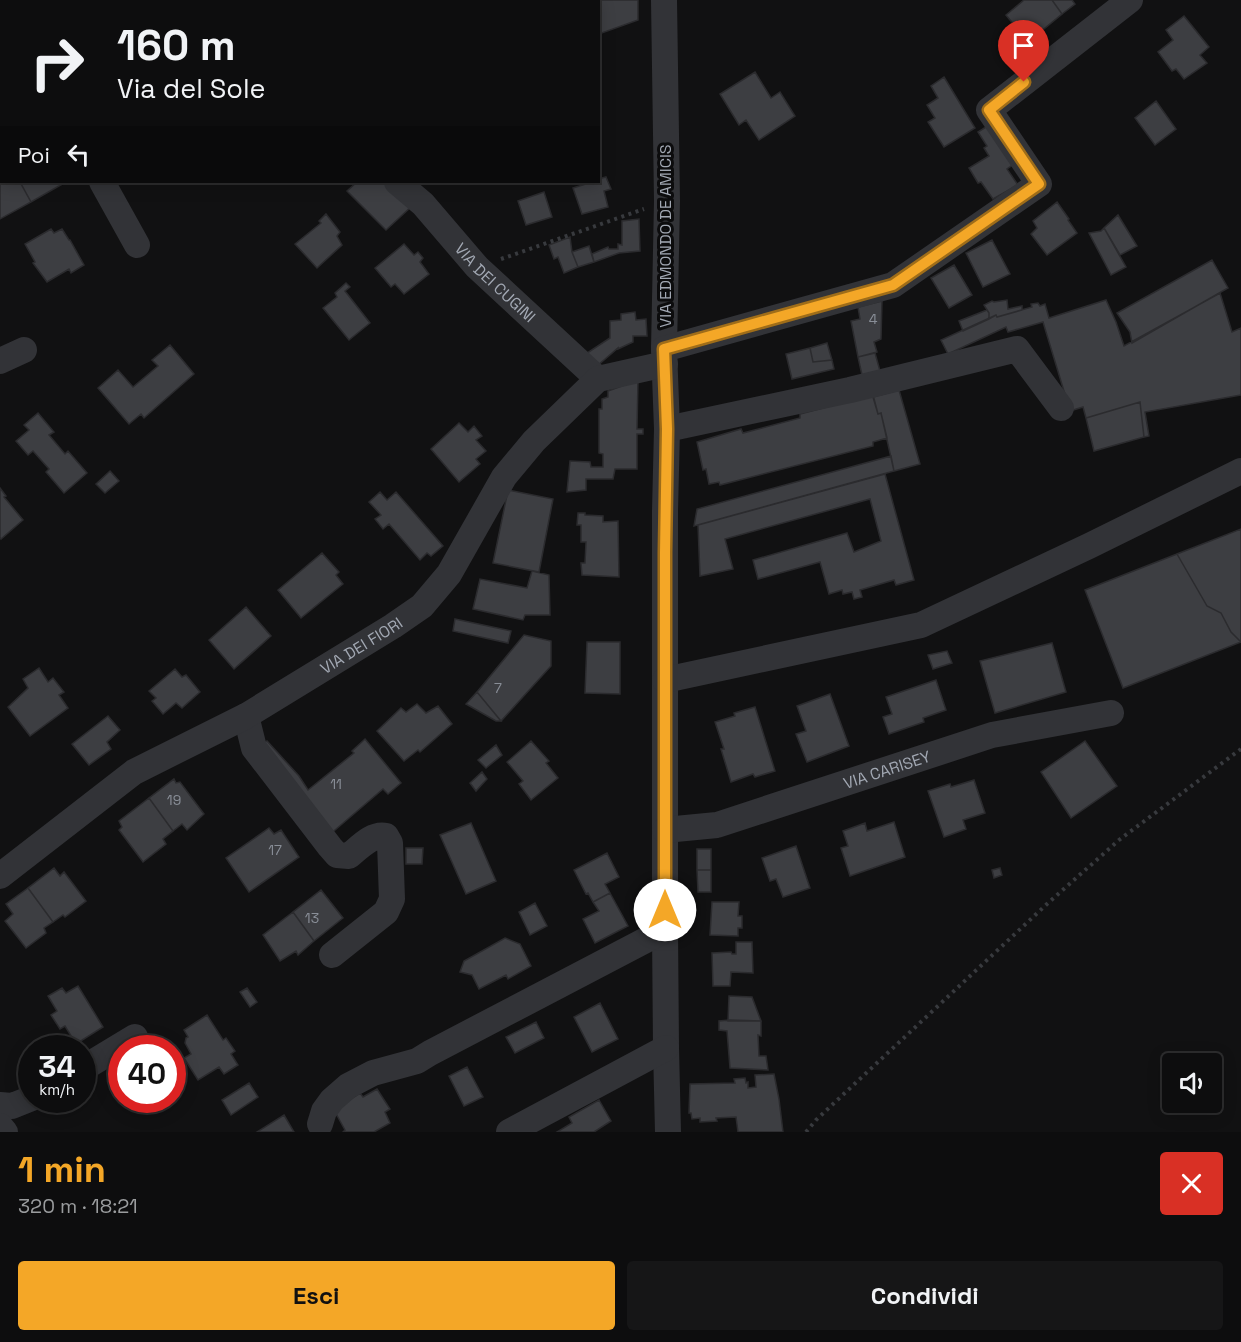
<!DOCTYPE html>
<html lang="it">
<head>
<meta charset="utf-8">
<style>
	:root { --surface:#0d0d0e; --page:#161617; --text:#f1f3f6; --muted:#9a9c9e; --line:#2d2d2e; --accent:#f4a727 }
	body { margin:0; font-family:"Space Grotesk",sans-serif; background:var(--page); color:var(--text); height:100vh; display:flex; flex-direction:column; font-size:22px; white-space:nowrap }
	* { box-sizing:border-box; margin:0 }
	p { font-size:20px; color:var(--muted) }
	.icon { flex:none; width:33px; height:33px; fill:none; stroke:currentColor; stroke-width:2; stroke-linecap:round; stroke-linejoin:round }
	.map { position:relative; height:1132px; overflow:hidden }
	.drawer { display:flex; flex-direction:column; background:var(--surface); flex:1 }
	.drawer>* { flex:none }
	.top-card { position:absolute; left:0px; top:0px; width:600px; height:183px; box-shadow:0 3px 15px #0003,0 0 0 2px var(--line); background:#0d0d0e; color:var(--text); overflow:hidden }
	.buttons { position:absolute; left:1162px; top:1053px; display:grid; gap:12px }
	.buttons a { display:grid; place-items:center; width:60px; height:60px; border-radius:6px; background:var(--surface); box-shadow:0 3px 15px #0003,0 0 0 2px var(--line); font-size:30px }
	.speed { position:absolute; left:18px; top:1035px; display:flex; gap:12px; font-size:30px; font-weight:700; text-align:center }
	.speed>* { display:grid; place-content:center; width:78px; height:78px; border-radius:50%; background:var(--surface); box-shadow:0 3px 15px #0003,0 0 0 2px var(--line); line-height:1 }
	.speed small { font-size:15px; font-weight:400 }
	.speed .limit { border:9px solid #d22; background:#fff; color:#111 }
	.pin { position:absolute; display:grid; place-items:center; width:51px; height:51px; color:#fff; margin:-62px -26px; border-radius:50% 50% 50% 0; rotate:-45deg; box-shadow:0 0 6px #0007 }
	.pin .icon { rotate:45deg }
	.me { position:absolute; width:66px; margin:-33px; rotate:0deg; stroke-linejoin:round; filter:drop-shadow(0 0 4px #0008) }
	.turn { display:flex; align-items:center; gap:21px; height:126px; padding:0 18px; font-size:27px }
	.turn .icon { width:78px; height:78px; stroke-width:2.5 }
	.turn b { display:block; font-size:42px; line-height:51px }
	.then { display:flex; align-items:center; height:57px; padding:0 18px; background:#0003; gap:12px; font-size:22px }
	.round { display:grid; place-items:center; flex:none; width:63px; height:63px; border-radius:6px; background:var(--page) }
	.summary { display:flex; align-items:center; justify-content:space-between; height:102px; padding:0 18px }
	h1 { font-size:36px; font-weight:700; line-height:45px; color:var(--accent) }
	.cta { display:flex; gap:12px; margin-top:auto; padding:12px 18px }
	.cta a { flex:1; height:69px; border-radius:6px; background:var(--accent); color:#111; font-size:24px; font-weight:700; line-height:69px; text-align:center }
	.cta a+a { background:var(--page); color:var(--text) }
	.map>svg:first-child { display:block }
	.building { fill:#3d3e42; stroke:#2b2b2e; stroke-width:1.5 }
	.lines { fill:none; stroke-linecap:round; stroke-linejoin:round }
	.path { stroke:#383a3e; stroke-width:4; stroke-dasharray:3 4.5; stroke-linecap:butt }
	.minor { stroke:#323337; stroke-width:26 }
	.route-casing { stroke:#9f6d19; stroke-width:15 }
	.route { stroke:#f4a727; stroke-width:10 }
	.labels { text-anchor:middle; stroke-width:6; stroke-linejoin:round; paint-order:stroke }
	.number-label { font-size:14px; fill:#898e97 }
	.street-label { font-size:16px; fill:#a2a8b3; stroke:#0c0c0d }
</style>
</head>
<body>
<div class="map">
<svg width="1241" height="1132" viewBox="0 0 1241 1132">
	<rect width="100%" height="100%" fill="#111112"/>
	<path class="building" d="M 580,0 L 638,0 L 638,20 L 599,34 L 598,2 L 577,2 Z
		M 1024,0 L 1052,0 L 1062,14 L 1028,42 L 1006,15 Z
		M 1052,0 L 1072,0 L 1075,4 L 1062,14 Z
		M 1184,16 L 1209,47 L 1200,55 L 1207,63 L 1184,79 L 1176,69 L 1172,71 L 1158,52 L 1173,40 L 1166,30 Z
		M 755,72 L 771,98 L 780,92 L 795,116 L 759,140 L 746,120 L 739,125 L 720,94 Z
		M 944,77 L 975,128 L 944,147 L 928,122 L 935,118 L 927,105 L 938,98 L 931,86 Z
		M 1156,101 L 1176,129 L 1155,145 L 1135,118 Z
		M 989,125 L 1014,164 L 1007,169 L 1018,185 L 993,199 L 981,182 L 978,183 L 969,168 L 989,156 L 984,148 L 987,146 L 978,132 Z
		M 0,177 L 2,177 L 2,182 L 20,182 L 31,202 L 0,219 Z
		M 606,177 L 611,189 L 604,191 L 608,207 L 582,214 L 573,188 L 592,182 L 598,182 L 598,179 Z
		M 20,182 L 66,182 L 31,202 Z
		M 357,182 L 386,182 L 412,206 L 386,230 L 347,191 Z
		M 544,192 L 552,217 L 526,225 L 518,201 Z
		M 1057,202 L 1069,219 L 1068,220 L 1077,233 L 1047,255 L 1031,234 L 1037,228 L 1033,221 Z
		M 326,214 L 340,232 L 337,236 L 342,245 L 317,268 L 295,244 L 321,223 L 319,221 Z
		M 1118,215 L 1137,246 L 1120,255 L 1104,228 Z
		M 639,219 L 640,251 L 619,253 L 594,262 L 592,254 L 608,247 L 609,249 L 618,249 L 618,244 L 622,245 L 622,221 Z
		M 1104,228 L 1126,267 L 1111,275 L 1089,233 L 1101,231 Z
		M 51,229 L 54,233 L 62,229 L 69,240 L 70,240 L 84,265 L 71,273 L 69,269 L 47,282 L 33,263 L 35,262 L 25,244 Z
		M 570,237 L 572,252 L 578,267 L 564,273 L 558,257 L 554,259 L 549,245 Z
		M 992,240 L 1010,274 L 983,287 L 966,253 Z
		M 404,244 L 414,255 L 418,252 L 423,258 L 420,262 L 429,274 L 404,294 L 395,284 L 391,287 L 375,268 Z
		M 589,246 L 594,262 L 578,267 L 572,252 Z
		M 1212,260 L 1228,288 L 1132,343 L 1130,332 L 1117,313 Z
		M 954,265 L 972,295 L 949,308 L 931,278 Z
		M 346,283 L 350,287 L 345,291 L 370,323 L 349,340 L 323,308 L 337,297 L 335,293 Z
		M 1220,293 L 1232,332 L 1241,328 L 1241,395 L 1145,412 L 1149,436 L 1144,437 L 1140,402 L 1086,418 L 1083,407 L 1070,411 L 1043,322 L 1008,332 L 1006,327 L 948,354 L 941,340 L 996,315 L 997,317 L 1032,307 L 1031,304 L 1038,303 L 1040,306 L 1045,304 L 1049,318 L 1106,300 L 1116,322 L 1124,346 Z
		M 1007,300 L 1008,309 L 1022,306 L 1022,310 L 997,317 L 996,315 L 989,319 L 989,313 L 984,305 L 992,301 L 994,302 Z
		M 882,301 L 881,339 L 874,342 L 877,352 L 858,357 L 851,321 L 860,319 L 858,307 Z
		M 987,310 L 989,313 L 989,319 L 963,331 L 959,321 Z
		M 635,312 L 636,320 L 646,319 L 647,336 L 633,336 L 633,342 L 618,349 L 618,348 L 597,366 L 584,355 L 610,338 L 610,321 L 621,320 L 621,314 Z
		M 827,343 L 832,360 L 813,362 L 810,348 Z
		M 170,345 L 194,374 L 144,418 L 141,414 L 129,424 L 98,388 L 118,370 L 133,387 L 158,366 L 152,360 Z
		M 810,348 L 813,362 L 832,360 L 834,369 L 792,379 L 786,354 Z
		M 875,353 L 880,371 L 862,375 L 858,357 Z
		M 638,380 L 637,429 L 643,429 L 643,434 L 637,434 L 637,469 L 615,469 L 613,479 L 586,479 L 586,490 L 567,492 L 570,461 L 590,462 L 591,467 L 603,467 L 603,454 L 599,453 L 599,409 L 602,409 L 602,399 L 608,397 L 608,391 Z
		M 899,390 L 920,464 L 894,471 L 881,413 L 878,414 L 873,397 Z
		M 873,395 L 878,414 L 881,413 L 887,438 L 873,442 L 873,446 L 720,485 L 719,482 L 709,484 L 706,469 L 703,470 L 697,442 L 741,429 L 743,433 L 800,418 L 800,414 Z
		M 1140,402 L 1144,437 L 1094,451 L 1086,418 Z
		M 38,413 L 54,432 L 49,435 L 65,454 L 68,451 L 87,473 L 64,493 L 46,472 L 49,469 L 33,451 L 28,455 L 16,441 L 29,430 L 24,425 Z
		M 459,423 L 468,432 L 474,426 L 482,436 L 476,440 L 486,451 L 476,459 L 480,464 L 459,482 L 431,449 Z
		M 891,456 L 894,471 L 694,526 L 697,509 Z
		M 110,471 L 119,481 L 105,493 L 96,484 Z
		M 885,474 L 914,580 L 896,585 L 894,580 L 860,590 L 862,597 L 854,599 L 852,592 L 843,594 L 842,590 L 829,594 L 820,562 L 758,579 L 753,560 L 847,533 L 854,552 L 881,541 L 870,499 L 725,539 L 733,569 L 700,576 L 698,525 Z
		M 0,488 L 6,496 L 4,497 L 23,520 L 1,539 L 0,537 Z
		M 508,490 L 553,499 L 539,572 L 493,563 Z
		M 380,492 L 387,500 L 396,492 L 443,546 L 431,556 L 427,553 L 420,560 L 389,524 L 383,529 L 375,519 L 381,515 L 369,502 Z
		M 578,513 L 585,513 L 585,515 L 603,516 L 603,522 L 618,521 L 619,577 L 582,575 L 581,563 L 585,563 L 586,542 L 581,542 L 581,525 L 577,525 Z
		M 1241,529 L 1241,642 L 1231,632 L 1221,613 L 1207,606 L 1177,554 Z
		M 322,553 L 339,572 L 336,575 L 343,584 L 301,618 L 278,590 Z
		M 1177,554 L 1207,606 L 1221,613 L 1231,632 L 1241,642 L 1123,688 L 1085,590 Z
		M 532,571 L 549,575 L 550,615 L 525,615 L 523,620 L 473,609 L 480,579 L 527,588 Z
		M 246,607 L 271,636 L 234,669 L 209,640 Z
		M 455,619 L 511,631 L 508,643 L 453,631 Z
		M 524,635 L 551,641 L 551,666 L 501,721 L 477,692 Z
		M 587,642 L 620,642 L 620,694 L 585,693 Z
		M 1052,643 L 1066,692 L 995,713 L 980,661 Z
		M 947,651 L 952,663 L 933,669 L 928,655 Z
		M 39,668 L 48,682 L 53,678 L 64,692 L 59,695 L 68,708 L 30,736 L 8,707 L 28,688 L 23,679 Z
		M 175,669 L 182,677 L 186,675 L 200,692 L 182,708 L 176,703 L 163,714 L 152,701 L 156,698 L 149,691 Z
		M 936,680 L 946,710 L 923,718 L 924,722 L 889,734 L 883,717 L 892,714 L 886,697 Z
		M 477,692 L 501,721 L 496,721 L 466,704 Z
		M 830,694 L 849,746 L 807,762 L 796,734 L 806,731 L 797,706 Z
		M 417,704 L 426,713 L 438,706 L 452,724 L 420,752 L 418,750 L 404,761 L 377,731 L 401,708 L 406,712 Z
		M 755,707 L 775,771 L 755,777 L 753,774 L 731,782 L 721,749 L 724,749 L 715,722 L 735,716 L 734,713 Z
		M 108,716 L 120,730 L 107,742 L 111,749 L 89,765 L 72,744 Z
		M 365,739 L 401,783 L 388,794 L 383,789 L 328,836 L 257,748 L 267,741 L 299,776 L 308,790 L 354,753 L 352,751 Z
		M 531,741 L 549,761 L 546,763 L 558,778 L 531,800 L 519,784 L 523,781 L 507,762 Z
		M 1085,741 L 1117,786 L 1071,818 L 1041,772 Z
		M 496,745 L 502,755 L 486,768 L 478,760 Z
		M 482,772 L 487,779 L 476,791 L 470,783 Z
		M 174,779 L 176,783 L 180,782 L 204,814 L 187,830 L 182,824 L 173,831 L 149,798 Z
		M 974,780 L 985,813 L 963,820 L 966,829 L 944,837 L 928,791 L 950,784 L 951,787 Z
		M 149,798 L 173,831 L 163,839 L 166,844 L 143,862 L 119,830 L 122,827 L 119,821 Z
		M 894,822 L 905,857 L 850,876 L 841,848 L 848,846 L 843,831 L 865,823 L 867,831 Z
		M 471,823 L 496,881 L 466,894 L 440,835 Z
		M 269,828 L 274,834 L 281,830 L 299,857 L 249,892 L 226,858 Z
		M 796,846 L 810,888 L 783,897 L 776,879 L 770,881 L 762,858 Z
		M 406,848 L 423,848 L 422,864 L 406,864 Z
		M 697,849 L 711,849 L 711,870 L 697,870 Z
		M 607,853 L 619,877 L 605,884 L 610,893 L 593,902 L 588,893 L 586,894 L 574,870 Z
		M 54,868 L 60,876 L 64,872 L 86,901 L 65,917 L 63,915 L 53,922 L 28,888 Z
		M 1000,868 L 1002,875 L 994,878 L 992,870 Z
		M 697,870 L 711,870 L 711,892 L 698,892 Z
		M 28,888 L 53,922 L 44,928 L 46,933 L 26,948 L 5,921 L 13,914 L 6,904 Z
		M 321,890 L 343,918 L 314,941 L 293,912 Z
		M 610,893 L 628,926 L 595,943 L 583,919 L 599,911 L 593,902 Z
		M 712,902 L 739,902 L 738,916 L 742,916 L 742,928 L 738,928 L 738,936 L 710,935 Z
		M 535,903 L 547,926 L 530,935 L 519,912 Z
		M 293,912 L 314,941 L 298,955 L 296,951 L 280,961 L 263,935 Z
		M 505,938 L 520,944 L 531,966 L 508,979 L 506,975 L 479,989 L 472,975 L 460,972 L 464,961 Z
		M 736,942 L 752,942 L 753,973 L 731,972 L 730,986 L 713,986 L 712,953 L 731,952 L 732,954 L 736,954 Z
		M 78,986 L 103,1027 L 76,1044 L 65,1026 L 60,1029 L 51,1015 L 57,1011 L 48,996 L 62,988 L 66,993 Z
		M 247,988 L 257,1002 L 250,1007 L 240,992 Z
		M 729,996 L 752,997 L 761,1021 L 728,1021 Z
		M 600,1003 L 618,1039 L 592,1052 L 574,1017 Z
		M 207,1015 L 223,1040 L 226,1038 L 235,1051 L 231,1054 L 238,1065 L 224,1074 L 219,1067 L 198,1080 L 184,1058 L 191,1054 L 185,1043 L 186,1038 L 188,1037 L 184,1030 Z
		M 730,1020 L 761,1021 L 761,1036 L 758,1035 L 759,1056 L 766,1056 L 768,1070 L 730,1068 L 727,1031 L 719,1030 L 719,1021 Z
		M 536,1022 L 544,1038 L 515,1053 L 506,1037 Z
		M 467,1067 L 483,1097 L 464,1106 L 449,1076 Z
		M 774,1074 L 779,1099 L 783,1132 L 738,1132 L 736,1117 L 716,1118 L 717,1121 L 700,1122 L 700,1118 L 692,1119 L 691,1113 L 689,1113 L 690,1084 L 735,1083 L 734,1079 L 745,1078 L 746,1083 L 748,1082 L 748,1088 L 756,1087 L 755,1075 Z
		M 249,1083 L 258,1097 L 231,1115 L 222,1100 Z
		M 377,1089 L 390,1109 L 385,1112 L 390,1123 L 374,1132 L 343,1132 L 345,1130 L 334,1110 L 360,1093 L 363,1097 Z
		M 599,1100 L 611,1121 L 594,1132 L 557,1132 L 572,1123 L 569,1117 Z
		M 284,1115 L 294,1132 L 257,1132 Z"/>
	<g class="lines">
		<path class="path" d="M 501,259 L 644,209
			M 806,1132 L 816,1120 L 1047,904 L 1119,840 L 1241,749"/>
		<g class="minor">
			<path d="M 15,0 L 16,2"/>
			<path d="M 664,0 L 667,201 L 664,349 L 667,429 L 665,511 L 665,930 L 666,1048 L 668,1132"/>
			<path d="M 102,182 L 137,245"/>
			<path id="s1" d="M 397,182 L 423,204 L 477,267 L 598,379"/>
			<path d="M 664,349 L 893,285 L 1039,184 L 989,110 L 1130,0"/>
			<path d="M 0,361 L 24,350"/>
			<path d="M 667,429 L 850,390 L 1017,349 L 1061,408"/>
			<path d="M 665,680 L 921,625 L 1089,546 L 1241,471"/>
			<path d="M 246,716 L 254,748 L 330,847 L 337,855 L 349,856 C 360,847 372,833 386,836 L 390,843 L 392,899 L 386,912 L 332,955"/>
			<path id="s2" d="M 665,830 L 717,825 L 992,735 L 1111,713"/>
			<path id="s3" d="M 0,876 L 134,772 L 246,716 L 393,626 L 422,606 L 449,574 L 504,477 L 534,441 L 598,379 L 665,364"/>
			<path d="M 82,1069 L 135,1037"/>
			<path d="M 0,1105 L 12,1106 L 32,1098"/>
			<path d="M 320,1124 L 324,1111 L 332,1100 L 348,1086 L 373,1073 L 417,1061 L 430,1053 L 665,930"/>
			<path d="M 0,1126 L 5,1132"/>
			<path d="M 509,1132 L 666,1048"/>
		</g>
	</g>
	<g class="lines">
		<defs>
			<path id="route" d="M 665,910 L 665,553 L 667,429 L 664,349 L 893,285 L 1039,184 L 989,110 L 1024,82"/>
		</defs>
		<use href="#route" class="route-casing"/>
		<use href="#route" class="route"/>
	</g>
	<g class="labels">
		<g class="number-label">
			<text x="873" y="324">4</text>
			<text x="498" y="693">7</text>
			<text x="336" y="789">11</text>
			<text x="174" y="805">19</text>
			<text x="275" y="855">17</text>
			<text x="312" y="923">13</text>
		</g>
		<g class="street-label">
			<text transform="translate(665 236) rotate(-90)" y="6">VIA EDMONDO DE AMICIS</text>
			<text dy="6" stroke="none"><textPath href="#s1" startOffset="141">VIA DEI CUGINI</textPath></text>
			<text dy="6" stroke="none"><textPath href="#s3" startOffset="430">VIA DEI FIORI</textPath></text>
			<text dy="6" stroke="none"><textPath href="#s2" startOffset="231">VIA CARISEY</textPath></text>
		</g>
	</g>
</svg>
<div class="buttons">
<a><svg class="icon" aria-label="sound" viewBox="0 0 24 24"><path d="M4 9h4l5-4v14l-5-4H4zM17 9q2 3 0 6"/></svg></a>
</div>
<div class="speed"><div>34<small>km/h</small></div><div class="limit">40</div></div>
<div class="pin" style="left:1024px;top:82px;background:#d93025"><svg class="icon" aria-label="arrive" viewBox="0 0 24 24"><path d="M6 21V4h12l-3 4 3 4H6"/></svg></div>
<svg class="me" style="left:665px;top:910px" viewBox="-20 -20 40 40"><circle r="19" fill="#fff"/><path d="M0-13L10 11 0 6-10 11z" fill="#f4a727"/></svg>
<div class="top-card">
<div class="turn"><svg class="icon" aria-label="right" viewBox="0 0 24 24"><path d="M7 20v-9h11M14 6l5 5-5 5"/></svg><div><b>160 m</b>Via del Sole</div></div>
<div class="then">Poi<svg class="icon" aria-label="left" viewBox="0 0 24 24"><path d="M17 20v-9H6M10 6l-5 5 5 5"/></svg></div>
</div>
</div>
<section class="drawer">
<div class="summary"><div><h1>1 min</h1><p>320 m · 18:21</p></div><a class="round" style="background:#d93025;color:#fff"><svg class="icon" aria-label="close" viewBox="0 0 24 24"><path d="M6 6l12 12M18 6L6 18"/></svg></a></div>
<div class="cta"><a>Esci</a><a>Condividi</a></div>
</section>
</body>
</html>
